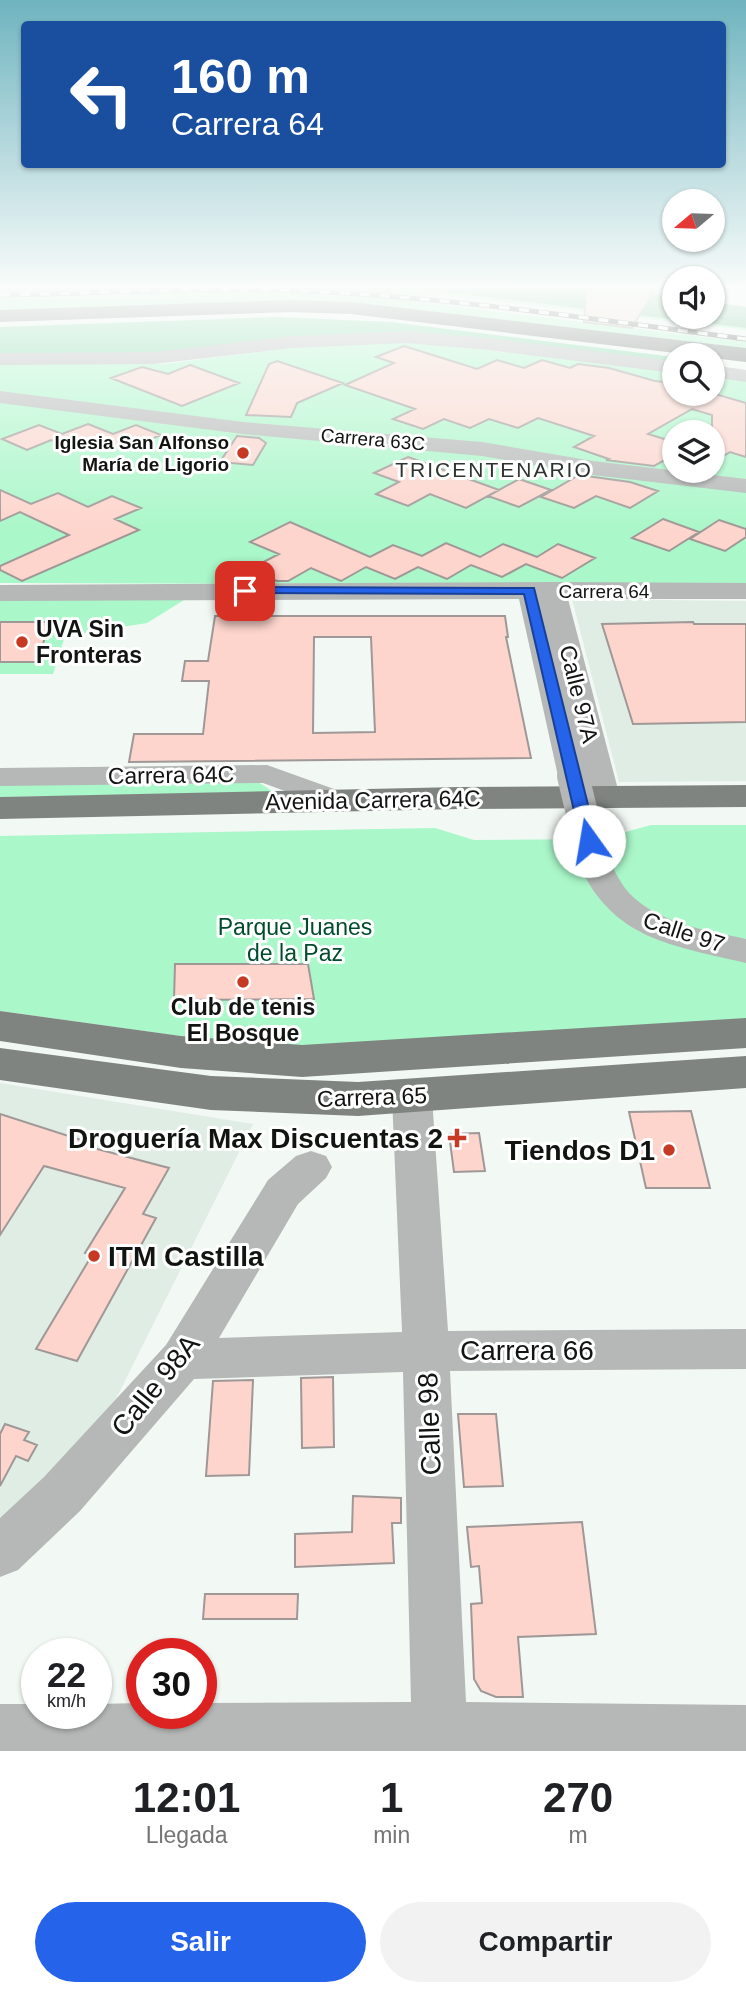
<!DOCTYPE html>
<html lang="es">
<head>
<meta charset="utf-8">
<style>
	:root { --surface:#fff; --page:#f2f2f2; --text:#202124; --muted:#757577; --accent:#2563eb }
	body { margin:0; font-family:Helvetica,sans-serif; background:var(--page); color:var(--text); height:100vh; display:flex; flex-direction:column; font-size:26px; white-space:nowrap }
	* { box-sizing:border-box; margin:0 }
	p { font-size:23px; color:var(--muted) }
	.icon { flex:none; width:38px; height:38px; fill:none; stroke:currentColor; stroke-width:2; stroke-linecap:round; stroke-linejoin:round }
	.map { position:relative; height:1751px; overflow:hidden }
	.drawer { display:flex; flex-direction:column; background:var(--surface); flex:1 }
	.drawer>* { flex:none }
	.banner { position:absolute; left:21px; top:21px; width:705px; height:147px; border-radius:7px; box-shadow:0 2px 5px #0004; background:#1a4fa0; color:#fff; overflow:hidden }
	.needle { width:46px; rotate:251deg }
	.controls { position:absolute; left:662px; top:189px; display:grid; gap:14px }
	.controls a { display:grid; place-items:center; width:63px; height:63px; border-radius:50%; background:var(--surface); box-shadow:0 2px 5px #0004; font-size:35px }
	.speed { position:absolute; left:21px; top:1638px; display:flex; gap:14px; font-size:35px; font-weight:700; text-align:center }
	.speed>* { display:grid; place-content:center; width:91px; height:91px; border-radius:50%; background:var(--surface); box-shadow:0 2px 5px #0004; line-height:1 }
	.speed small { font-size:18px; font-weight:400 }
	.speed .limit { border:10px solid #d22; background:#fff; color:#111 }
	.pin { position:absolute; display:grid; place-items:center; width:60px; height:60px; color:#fff; margin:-30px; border-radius:14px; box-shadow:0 4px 10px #0006 }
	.me { position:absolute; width:77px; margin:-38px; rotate:347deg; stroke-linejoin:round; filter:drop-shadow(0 0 5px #0008) }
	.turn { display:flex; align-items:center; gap:24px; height:147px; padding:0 35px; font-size:32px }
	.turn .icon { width:91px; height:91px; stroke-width:2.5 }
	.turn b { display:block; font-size:49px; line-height:60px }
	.eta { display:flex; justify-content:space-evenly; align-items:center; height:119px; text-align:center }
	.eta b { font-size:42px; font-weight:700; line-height:49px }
	.action { display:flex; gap:14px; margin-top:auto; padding:14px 35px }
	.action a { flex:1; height:80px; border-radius:42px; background:var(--accent); color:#fff; font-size:28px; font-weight:700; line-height:80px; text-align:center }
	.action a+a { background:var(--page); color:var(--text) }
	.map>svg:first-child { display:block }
	.built { fill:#dfede4 }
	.green { fill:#aaf7c9; fill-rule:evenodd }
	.forest { fill:#7bd6a3 }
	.water { fill:#59b482 }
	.building { fill:#fdd5cd; stroke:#9f9897; stroke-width:2; fill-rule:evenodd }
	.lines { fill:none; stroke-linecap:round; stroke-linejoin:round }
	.minor { fill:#b5b8b6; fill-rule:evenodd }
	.major { fill:#7f8481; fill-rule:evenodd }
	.highway { fill:#6c716e; fill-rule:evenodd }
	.rail-casing { stroke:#464946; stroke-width:5 }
	.rail { stroke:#fff; stroke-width:3.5; stroke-dasharray:10; stroke-linecap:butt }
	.minor-bridge { stroke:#b5b8b6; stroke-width:32 }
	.route { fill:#2563eb; stroke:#184099; stroke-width:2 }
	.poi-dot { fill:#c63a24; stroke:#fff; stroke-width:2.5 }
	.labels { text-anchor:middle; stroke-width:6; stroke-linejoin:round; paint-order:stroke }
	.far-street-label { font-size:19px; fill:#121412; stroke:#fff }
	.far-poi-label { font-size:19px; font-weight:bold; fill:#121412; stroke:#fff; text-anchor:end }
	.far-neighbourhood-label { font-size:21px; letter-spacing:2px; fill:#2f3330; stroke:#fff }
	.poi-label { font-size:23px; font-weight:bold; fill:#121412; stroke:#fff; text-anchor:start }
	.street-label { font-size:23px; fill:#121412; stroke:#fff }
	.park-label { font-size:23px; fill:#004c2d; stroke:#fff }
	.near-poi-label { font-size:28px; font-weight:bold; fill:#121412; stroke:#fff; text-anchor:end }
	.near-street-label { font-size:28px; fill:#121412; stroke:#fff }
</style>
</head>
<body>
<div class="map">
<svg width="746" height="1751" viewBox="0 0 746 1751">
	<rect width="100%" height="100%" fill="#f2f8f4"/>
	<path class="built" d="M 572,599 L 746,601 L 746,781 L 619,782 Z
		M 0,1083 L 253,1124 L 105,1421 L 0,1557 Z"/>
	<path class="green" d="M 0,287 L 405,287 L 746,328 L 746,330 L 428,293 L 419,302 L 746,342 L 746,352 L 406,311 L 0,313 Z
		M 412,342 L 674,370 L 674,394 L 712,394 L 712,376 L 746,380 L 746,585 L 0,583 L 0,364 L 164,364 L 314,345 ZM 674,432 L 712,432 L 712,471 L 674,471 Z
		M 0,600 L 184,600 L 147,623 L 65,636 L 53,674 L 0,674 Z
		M 255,780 L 275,793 L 0,797 L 0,784 Z
		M 651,825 L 746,825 L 746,1020 L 289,1051 L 0,1011 L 0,836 L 435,828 L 474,840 L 600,839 Z"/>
	<path class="forest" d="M 278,317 L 391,322 L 674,357 L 674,364 L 445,336 L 163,353 L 0,356 L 0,327 Z"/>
	<path class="water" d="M 405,287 L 605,287 L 674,297 L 674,317 L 712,317 L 712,302 L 746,307 L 746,328 Z"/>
	<path class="building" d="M 586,287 L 656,287 L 632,328 L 584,322 Z
		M 404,346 L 477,369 L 497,360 L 524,368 L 542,360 L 570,368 L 578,364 L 609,368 L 655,381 L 674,383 L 674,396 L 694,402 L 712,393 L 746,403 L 746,457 L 730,452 L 712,463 L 712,415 L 692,409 L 648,434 L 674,442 L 674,455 L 654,466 L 606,460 L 609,459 L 574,447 L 594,436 L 538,418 L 518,428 L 489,419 L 470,428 L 444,419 L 423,429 L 393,419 L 415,409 L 345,385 L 394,363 L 376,357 Z
		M 277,361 L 343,383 L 297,403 L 291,417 L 246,415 L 269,364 Z
		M 190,365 L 239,383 L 182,406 L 111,378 L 142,367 L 168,374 Z
		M 88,424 L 113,434 L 136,425 L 161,435 L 125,450 L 101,440 L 75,451 L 51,440 L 27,450 L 2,439 L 39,425 L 62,434 Z
		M 237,436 L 259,438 L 266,443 L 253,465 L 220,462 Z
		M 408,457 L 433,466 L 499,490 L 466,508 L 430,494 L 408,506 L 376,494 L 399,482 L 374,473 Z
		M 579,475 L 630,482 L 658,491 L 630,508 L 596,496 L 574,508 L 541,497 Z
		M 519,479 L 551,490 L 519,507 L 488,496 Z
		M 0,490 L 31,504 L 58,493 L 88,507 L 112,496 L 141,508 L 115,519 L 139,530 L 22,581 L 0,570 L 0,566 L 69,535 L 20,512 L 0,521 Z
		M 663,519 L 699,532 L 669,551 L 632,538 Z
		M 719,520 L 746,529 L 746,537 L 725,551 L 690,539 Z
		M 290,522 L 370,557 L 393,545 L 422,556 L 446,543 L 480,557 L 503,544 L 537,557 L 558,544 L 595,558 L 562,578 L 526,564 L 502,577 L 471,565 L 447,579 L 418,567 L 395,579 L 366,567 L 341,581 L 311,568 L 288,581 L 277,581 L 250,569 L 279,554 L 250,542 Z
		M 215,616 L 505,616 L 508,637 L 506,637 L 531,758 L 129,762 L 134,734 L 203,734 L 209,681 L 182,681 L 185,661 L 208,661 ZM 314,637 L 371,637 L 375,732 L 313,733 Z
		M 0,622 L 50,622 L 37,662 L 0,662 Z
		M 693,622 L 694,624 L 746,624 L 746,722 L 633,724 L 602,624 Z
		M 175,964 L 308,964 L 314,999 L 174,1000 Z
		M 691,1111 L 710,1188 L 646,1188 L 629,1112 Z
		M 0,1114 L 81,1140 L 78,1144 L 169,1168 L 143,1214 L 156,1218 L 77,1361 L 36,1349 L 92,1255 L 85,1253 L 125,1188 L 44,1166 L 0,1235 Z
		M 479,1133 L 485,1171 L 454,1172 L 449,1134 Z
		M 333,1377 L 334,1447 L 302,1448 L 301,1378 Z
		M 253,1380 L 249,1475 L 206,1476 L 213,1381 Z
		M 458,1414 L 496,1414 L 503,1486 L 464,1487 Z
		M 5,1424 L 29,1432 L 24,1440 L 37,1445 L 28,1461 L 16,1456 L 0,1486 L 0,1434 Z
		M 353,1496 L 401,1498 L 401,1523 L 392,1523 L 394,1563 L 295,1567 L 295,1534 L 352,1532 Z
		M 582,1522 L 596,1634 L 518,1637 L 523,1697 L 496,1697 L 481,1691 L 474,1679 L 471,1604 L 482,1603 L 479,1566 L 471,1567 L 467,1527 Z
		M 205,1594 L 298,1594 L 297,1619 L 203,1619 Z"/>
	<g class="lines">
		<path class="minor" d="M 405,331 L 488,338 L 674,361 L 674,373 L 488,350 L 405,343 L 292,348 L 154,364 L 0,365 L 0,353 L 154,352 L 292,336 Z
			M 712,365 L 746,370 L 746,382 L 712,377 Z
			M 0,391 L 243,422 L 482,442 L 593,461 L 746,479 L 746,493 L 593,475 L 482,456 L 243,434 L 0,403 Z
			M 553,582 L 746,583 L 746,599 L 568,599 L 620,797 L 615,804 L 604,806 L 593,804 L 585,781 L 573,785 L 562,782 L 558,776 L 519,599 L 0,601 L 0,585 Z
			M 267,765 L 348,794 L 353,801 L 348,808 L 337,810 L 263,783 L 0,786 L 0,768 Z
			M 594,853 L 606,856 C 614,868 619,882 629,893 C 659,924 706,930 746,939 L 746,963 C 671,945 613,940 578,863 L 582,856 Z
			M 412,1082 L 426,1087 L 432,1097 L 448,1331 L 746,1329 L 746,1369 L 450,1371 L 466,1702 L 746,1705 L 746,1751 L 0,1751 L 0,1704 L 37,1704 L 37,1713 L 96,1713 L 96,1704 L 142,1703 L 142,1713 L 201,1713 L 201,1703 L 411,1702 L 403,1372 L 194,1379 L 80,1511 L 18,1570 L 0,1577 L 0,1518 L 44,1477 L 166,1345 L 268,1180 L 296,1156 L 311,1151 L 326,1156 L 332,1167 L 326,1178 L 298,1204 L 219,1338 L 402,1332 L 392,1097 L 398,1087 Z"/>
		<path class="major" d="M 746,785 L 746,807 L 459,809 L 0,819 L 0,797 L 459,787 Z
			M 0,1011 L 181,1036 L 302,1045 L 746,1018 L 746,1048 L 302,1077 L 181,1068 L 0,1041 Z
			M 0,1048 L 211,1076 L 358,1082 L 746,1056 L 746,1088 L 358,1116 L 211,1110 L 0,1080 Z"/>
		<path class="highway" d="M 291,300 L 351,302 L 746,348 L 746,362 L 712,358 L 712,355 L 692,355 L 351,314 L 291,312 L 0,322 L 0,310 Z"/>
		<defs>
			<path id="rail" d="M 0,295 C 101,293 202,287 303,291 C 451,297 599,320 746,339"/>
		</defs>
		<use href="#rail" class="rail-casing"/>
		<use href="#rail" class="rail"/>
		<path class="minor-bridge" d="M 573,776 L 594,863"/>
	</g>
	<linearGradient id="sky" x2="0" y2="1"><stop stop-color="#6fb4bf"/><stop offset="0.54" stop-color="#f9fcfa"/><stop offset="1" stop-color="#f9fcfa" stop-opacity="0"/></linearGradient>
	<rect width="746" height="532" fill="url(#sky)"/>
	<path class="route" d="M 245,587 L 534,588 L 597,841 L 595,845 L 584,845 L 581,841 L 524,594 L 241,593 L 239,591 Z"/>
	<g class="poi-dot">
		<circle cx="243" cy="453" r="7"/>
		<circle cx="22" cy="642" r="7"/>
		<circle cx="243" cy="982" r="7"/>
		<path d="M453.5 1127.5h7v7h7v7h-7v7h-7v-7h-7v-7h7z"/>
		<circle cx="669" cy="1150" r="7"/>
		<circle cx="94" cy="1256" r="7"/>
	</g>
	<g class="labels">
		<g class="far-street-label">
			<text transform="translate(373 439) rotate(5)" y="7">Carrera 63C</text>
			<text x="604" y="598">Carrera 64</text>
		</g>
		<g class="far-poi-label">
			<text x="229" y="449">Iglesia San Alfonso<tspan x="229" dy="22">María de Ligorio</tspan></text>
		</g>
		<g class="far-neighbourhood-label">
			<text x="494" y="477">TRICENTENARIO</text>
		</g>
		<g class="poi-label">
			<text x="36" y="637">UVA Sin<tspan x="36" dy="26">Fronteras</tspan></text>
			<text x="243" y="1015" text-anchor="middle">Club de tenis<tspan x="243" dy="26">El Bosque</tspan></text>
		</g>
		<g class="street-label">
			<text transform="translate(579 694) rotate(76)" y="8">Calle 97A</text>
			<text transform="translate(171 775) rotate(-1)" y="8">Carrera 64C</text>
			<text transform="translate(373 800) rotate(-1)" y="8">Avenida Carrera 64C</text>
			<text transform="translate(684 932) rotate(18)" y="8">Calle 97</text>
			<text transform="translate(372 1097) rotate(-2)" y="8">Carrera 65</text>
		</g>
		<g class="park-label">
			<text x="295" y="935">Parque Juanes<tspan x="295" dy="26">de la Paz</tspan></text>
		</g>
		<g class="near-poi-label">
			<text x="443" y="1148">Droguería Max Discuentas 2</text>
			<text x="655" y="1160">Tiendos D1</text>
			<text x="108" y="1266" text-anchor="start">ITM Castilla</text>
		</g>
		<g class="near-street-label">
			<text x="527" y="1360">Carrera 66</text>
			<text transform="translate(155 1385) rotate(-51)" y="10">Calle 98A</text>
			<text transform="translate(429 1424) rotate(-92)" y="10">Calle 98</text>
		</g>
	</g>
</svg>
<div class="controls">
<a><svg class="needle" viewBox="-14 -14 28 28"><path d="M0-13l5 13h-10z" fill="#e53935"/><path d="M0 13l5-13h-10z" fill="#757577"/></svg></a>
<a><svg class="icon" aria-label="sound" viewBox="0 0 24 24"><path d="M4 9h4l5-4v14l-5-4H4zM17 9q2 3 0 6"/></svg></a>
<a><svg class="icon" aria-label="search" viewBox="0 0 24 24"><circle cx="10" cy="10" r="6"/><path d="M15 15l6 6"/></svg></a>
<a><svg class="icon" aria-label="layers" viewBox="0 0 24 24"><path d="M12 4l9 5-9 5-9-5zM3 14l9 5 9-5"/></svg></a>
</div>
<div class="speed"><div>22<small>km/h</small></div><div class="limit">30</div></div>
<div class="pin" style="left:245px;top:591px;background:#d93025"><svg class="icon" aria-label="arrive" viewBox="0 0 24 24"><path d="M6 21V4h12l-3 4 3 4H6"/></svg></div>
<svg class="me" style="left:589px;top:841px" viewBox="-20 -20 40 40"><circle r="19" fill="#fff"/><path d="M0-13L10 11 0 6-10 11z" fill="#2563eb"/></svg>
<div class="banner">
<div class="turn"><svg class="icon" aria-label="left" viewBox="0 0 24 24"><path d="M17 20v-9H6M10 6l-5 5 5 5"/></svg><div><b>160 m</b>Carrera 64</div></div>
</div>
</div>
<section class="drawer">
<div class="eta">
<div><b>12:01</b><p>Llegada</p></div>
<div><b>1</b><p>min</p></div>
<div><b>270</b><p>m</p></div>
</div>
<div class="action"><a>Salir</a><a>Compartir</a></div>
</section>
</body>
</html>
